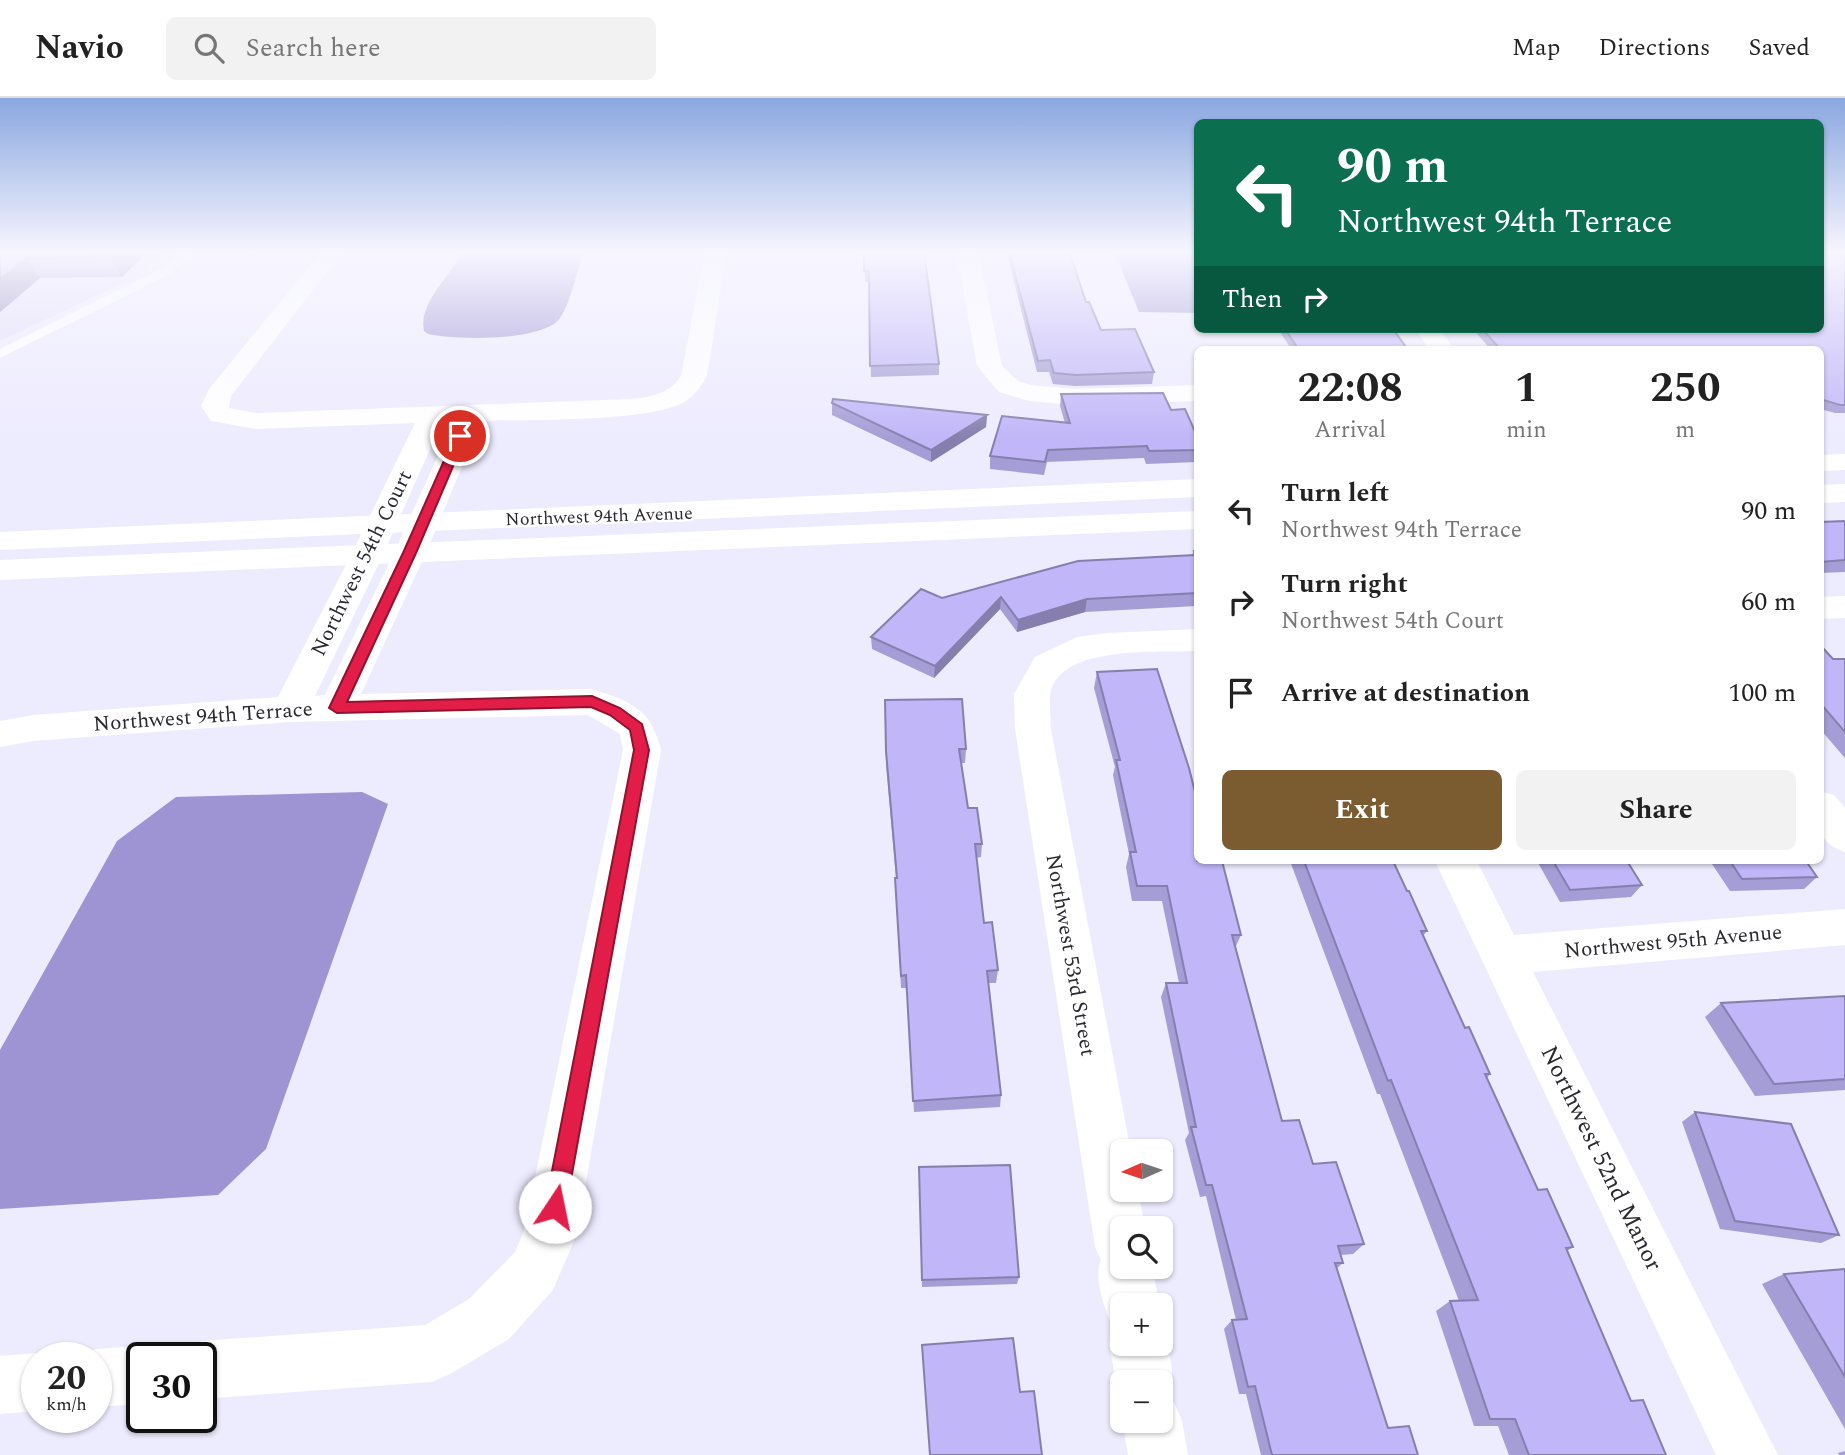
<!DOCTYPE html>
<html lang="en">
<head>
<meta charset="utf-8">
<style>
	:root { --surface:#fff; --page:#f2f2f2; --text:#222; --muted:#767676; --line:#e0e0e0; --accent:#7b5c31 }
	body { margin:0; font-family:Spectral,serif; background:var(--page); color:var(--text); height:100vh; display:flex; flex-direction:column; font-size:26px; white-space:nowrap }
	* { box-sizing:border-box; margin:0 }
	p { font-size:23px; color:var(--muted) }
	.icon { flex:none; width:38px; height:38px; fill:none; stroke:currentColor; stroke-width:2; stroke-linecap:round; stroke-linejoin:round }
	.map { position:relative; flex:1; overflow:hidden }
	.drawer { position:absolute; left:1194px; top:248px; width:630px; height:518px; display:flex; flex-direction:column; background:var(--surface); border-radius:10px; box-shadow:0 2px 5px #0004 }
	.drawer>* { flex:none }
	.hud { position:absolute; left:1194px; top:21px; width:630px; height:214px; border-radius:10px; box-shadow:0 2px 5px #0004; background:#0b6e4f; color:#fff; overflow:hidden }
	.needle { width:46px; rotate:267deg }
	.controls { position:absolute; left:1110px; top:1041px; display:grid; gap:14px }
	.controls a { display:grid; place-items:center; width:63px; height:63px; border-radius:10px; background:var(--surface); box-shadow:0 2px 5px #0004; font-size:35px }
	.speed { position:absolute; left:21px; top:1244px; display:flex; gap:14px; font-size:35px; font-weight:700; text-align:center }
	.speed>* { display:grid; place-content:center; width:91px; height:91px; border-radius:50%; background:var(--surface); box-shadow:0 2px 5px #0004; line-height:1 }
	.speed small { font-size:18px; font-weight:400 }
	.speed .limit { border:4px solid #111; border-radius:10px; background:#fff; color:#111 }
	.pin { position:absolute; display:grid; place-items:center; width:60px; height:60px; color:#fff; margin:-30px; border:4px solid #fff; border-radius:50%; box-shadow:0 2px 7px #0007 }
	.me { position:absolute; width:77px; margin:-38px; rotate:11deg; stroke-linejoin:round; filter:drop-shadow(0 0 5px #0008) }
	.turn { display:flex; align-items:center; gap:24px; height:147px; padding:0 28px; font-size:32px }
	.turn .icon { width:91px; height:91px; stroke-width:2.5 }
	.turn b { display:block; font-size:49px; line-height:60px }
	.then { display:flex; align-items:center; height:66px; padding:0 28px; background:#0003; gap:14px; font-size:26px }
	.eta { display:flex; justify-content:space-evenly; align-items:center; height:119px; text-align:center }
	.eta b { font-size:42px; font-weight:700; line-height:49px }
	.button { display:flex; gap:14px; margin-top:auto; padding:14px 28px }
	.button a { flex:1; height:80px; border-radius:10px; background:var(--accent); color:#fff; font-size:28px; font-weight:700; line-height:80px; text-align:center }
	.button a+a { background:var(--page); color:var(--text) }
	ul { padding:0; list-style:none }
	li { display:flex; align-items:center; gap:21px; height:91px; padding:0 28px }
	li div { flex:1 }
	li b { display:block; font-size:26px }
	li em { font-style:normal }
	header { display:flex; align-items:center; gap:42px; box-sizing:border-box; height:98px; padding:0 35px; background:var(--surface); border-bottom:2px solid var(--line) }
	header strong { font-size:33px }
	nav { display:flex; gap:38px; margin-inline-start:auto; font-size:24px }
	.search { width:490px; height:63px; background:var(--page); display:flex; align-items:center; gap:18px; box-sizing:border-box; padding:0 24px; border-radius:10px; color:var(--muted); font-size:26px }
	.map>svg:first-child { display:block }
	.built { fill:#e2def8 }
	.water { fill:#9e93d3 }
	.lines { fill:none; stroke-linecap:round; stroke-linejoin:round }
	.service { fill:#fff; fill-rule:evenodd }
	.minor { fill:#fff; fill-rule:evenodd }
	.tertiary { fill:#fff; fill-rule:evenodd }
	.wall { fill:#a59dd5 }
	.shaded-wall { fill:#867fae }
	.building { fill:#c0b6f8; stroke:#867fae; stroke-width:2 }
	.route { fill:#e11d48; stroke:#92132f; stroke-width:2 }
	.labels { text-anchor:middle; stroke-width:5; stroke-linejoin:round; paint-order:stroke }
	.far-street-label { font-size:18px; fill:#2a2a31; stroke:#fff }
	.street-label { font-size:21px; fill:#2a2a31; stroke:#fff }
	.near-street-label { font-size:24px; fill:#2a2a31; stroke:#fff }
</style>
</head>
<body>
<header>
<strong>Navio</strong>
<div class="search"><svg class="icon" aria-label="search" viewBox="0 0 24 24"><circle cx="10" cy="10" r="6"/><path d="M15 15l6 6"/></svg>Search here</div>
<nav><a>Map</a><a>Directions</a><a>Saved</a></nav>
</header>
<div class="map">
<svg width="1845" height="1357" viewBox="0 0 1845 1357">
	<rect width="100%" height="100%" fill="#edebfe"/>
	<path class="built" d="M 0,153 L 166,153 L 134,180 L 0,243 Z"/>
	<path class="water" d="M 464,153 L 584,153 C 577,172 571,204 560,220 C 543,244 455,242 428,236 L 424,233 C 418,204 452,176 464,153 Z
		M 1114,153 L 1197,153 L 1197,215 L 1139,214 Z
		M 362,694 L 388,706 L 266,1051 L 218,1097 L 0,1111 L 0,952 L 117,743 L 176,699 Z"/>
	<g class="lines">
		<path class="service" d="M 183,153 L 196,153 L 170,176 L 0,260 L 0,251 L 162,170 Z"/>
		<path class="minor" d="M 322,153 L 343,153 L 231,298 L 229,310 L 256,315 L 631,301 C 651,299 669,296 681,278 L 705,153 L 727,153 L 707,278 C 701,288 695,297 686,303 C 650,325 527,321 481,323 L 426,455 L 361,596 L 592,591 C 631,603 651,611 661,652 L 577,1136 L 553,1192 L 509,1241 L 452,1275 L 432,1284 L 201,1301 L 201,1260 L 177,1260 L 180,1251 L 201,1243 L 425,1227 L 469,1201 L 515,1154 L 524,1133 L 623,652 L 620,636 L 588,617 L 290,624 L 33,643 L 0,649 L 0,623 L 33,617 L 278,599 L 351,457 L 415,325 L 256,331 L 211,323 L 201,308 L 209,291 ZM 442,324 L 453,324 L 394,455 L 325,597 L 315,598 L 383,457 Z
			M 956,153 L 978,153 L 1002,268 L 1018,283 L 1031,287 L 1075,291 L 1197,287 L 1197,303 L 1075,307 L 1029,303 L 999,294 L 977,268 Z
			M 1415,231 L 1439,231 L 1455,252 L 1430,252 Z
			M 1845,498 L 1845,520 L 1820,521 L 1820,499 Z
			M 1197,531 L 1197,553 C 1159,555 1056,546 1050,598 C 1049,608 1051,620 1051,631 L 1131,1054 L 1122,1054 L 1122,1092 L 1138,1092 L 1145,1130 L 1122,1130 L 1122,1169 L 1152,1169 L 1160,1208 L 1122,1208 L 1122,1246 L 1160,1246 L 1160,1231 C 1170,1254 1177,1276 1168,1300 L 1173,1302 L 1182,1323 L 1188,1357 L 1128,1357 L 1122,1323 L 1160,1323 L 1160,1284 L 1122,1284 L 1122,1298 L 1116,1284 L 1109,1246 L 1116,1229 L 1112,1228 C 1105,1210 1093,1181 1101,1162 L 1095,1149 L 1015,631 L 1014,596 L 1035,559 L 1077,539 L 1107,535 Z
			M 1820,693 L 1834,697 L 1845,710 L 1845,754 C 1812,743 1820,722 1820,693 Z
			M 1435,763 L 1477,763 L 1514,837 L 1845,811 L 1845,847 L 1533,874 L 1778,1357 L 1716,1357 Z
			M 142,1248 L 163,1256 L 164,1260 L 142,1260 L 142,1306 L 96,1309 L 96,1260 L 75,1259 L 96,1251 Z
			M 37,1255 L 50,1260 L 37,1260 L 37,1313 L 0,1316 L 0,1258 Z"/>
		<path class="tertiary" d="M 1845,356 L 1845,372 L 1820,373 L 1820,357 Z
			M 1197,381 L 1197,399 L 0,452 L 0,434 Z
			M 1845,386 L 1845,404 L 1820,405 L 1820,387 Z
			M 1197,413 L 1197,431 L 0,482 L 0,462 Z"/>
	</g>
	<path class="wall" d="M 0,153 L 149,153 L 122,179 L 40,180 L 0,214 Z
		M 864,153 L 939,266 L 939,277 L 871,279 L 869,190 L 868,184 L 865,184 Z
		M 1006,153 L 1069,153 L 1086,204 L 1101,232 L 1154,274 L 1152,286 L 1075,288 L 1053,286 L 1049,274 L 1037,274 Z
		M 1845,153 L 1845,315 L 1835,315 L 1820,311 L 1820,252 L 1491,252 L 1473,231 L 1820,231 Z
		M 1281,231 L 1393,231 L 1408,252 L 1292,252 L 1280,234 Z
		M 1061,296 L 1171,312 L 1197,338 L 1197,364 L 1146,366 L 1144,360 L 1047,364 L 1044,377 L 990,371 L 990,358 L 1065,325 L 1060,308 Z
		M 832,305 L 987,317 L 986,329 L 931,364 L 832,317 Z
		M 1845,423 L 1845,474 L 1820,475 L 1820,424 Z
		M 1197,452 L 1197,508 L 1085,514 L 1017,534 L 1000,511 L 934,580 L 872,551 L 871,539 L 942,500 L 1192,457 L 1194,453 Z
		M 1820,547 L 1833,561 L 1845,561 L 1845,660 L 1820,631 Z
		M 1097,574 L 1197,763 L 1241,837 L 1235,850 L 1282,1023 L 1313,1066 L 1364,1146 L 1353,1156 L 1341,1157 L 1343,1165 L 1336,1171 L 1388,1330 L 1418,1357 L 1261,1357 L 1246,1296 L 1239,1296 L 1224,1231 L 1232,1222 L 1236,1222 L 1206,1098 L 1200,1099 L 1185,1042 L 1189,1035 L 1161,899 L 1166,885 L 1179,885 L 1162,803 L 1132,803 L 1126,769 L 1129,756 L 1113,677 L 1115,669 L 1094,590 Z
		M 885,602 L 966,651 L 965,665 L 961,665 L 968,710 L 982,746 L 981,759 L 976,760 L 984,825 L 998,872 L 996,885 L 988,885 L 1001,997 L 1000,1009 L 914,1014 L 907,890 L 901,890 L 895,780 L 896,780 L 886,667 Z
		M 1290,763 L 1393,763 L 1407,793 L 1427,833 L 1423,838 L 1465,930 L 1490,976 L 1487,980 L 1538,1092 L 1573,1149 L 1567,1153 L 1631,1303 L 1666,1357 L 1509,1357 L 1498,1328 L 1474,1328 L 1436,1213 L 1450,1203 L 1459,1203 L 1380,996 L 1377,996 Z
		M 1537,763 L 1627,763 L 1642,787 L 1631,799 L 1560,804 Z
		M 1710,763 L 1806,763 L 1817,779 L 1804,791 L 1730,793 Z
		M 1845,898 L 1845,992 L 1755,998 L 1705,919 L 1721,905 Z
		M 1695,1014 L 1839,1137 L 1821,1145 L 1720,1131 L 1682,1024 Z
		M 919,1069 L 1019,1179 L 1017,1186 L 922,1189 Z
		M 1845,1171 L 1845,1331 L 1762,1186 L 1784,1176 Z
		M 1845,1353 L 1845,1357 L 1839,1357 L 1838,1355 Z"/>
	<path class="shaded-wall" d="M 115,153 L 149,153 L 122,179 L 110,158 Z
		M 27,160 L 40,180 L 0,214 L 0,181 Z
		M 987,317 L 986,329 L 931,364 L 931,352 Z
		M 1001,499 L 1000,511 L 934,580 L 935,568 Z
		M 1087,501 L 1085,514 L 1017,534 L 1018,522 Z"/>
	<path class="building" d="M 0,153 L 115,153 L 110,158 L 27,160 L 0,181 Z
		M 864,153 L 924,153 L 939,266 L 870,268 L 869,180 L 868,173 L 864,173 Z
		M 1009,153 L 1069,153 L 1086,204 L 1089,204 L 1101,232 L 1135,231 L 1154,274 L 1076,277 L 1054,275 L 1050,262 L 1038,263 Z
		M 1820,153 L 1845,153 L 1845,307 L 1840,307 L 1820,301 L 1820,252 L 1501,252 L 1482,231 L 1820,231 Z
		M 1285,231 L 1393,231 L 1408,252 L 1299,252 Z
		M 1163,295 L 1171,312 L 1185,311 L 1197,338 L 1197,352 L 1149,353 L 1147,348 L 1048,352 L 1045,364 L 990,358 L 1002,318 L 1070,325 L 1061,296 Z
		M 833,301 L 987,317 L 931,352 L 832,305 Z
		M 1845,423 L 1845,462 L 1820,464 L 1820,424 Z
		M 1197,452 L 1197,495 L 1087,501 L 1018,522 L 1001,499 L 935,568 L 871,539 L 921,491 L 942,500 L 1078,463 L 1195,457 L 1194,453 Z
		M 1820,547 L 1833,561 L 1845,561 L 1845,634 L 1820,605 Z
		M 1157,571 L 1189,670 L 1197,702 L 1197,763 L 1222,763 L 1241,837 L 1232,837 L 1282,1023 L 1299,1022 L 1313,1066 L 1336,1064 L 1364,1146 L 1338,1148 L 1343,1165 L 1335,1165 L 1388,1330 L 1409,1328 L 1418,1357 L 1272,1357 L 1255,1288 L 1248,1289 L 1232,1222 L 1247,1221 L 1212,1087 L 1206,1087 L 1191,1029 L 1196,1029 L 1166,885 L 1187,885 L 1167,788 L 1137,788 L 1130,754 L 1136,754 L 1116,662 L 1120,662 L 1097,574 Z
		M 962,601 L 966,651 L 959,651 L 968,710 L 977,710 L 982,746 L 975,746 L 984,825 L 992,824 L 998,872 L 987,873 L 1001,997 L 913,1003 L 906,877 L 901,878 L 895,780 L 897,780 L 886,653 L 885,602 Z
		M 1304,763 L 1393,763 L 1407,793 L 1409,793 L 1427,833 L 1421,833 L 1465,930 L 1469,929 L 1490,976 L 1485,976 L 1538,1092 L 1547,1091 L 1573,1149 L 1566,1150 L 1631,1303 L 1643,1302 L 1666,1357 L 1529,1357 L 1515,1321 L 1490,1321 L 1450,1203 L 1478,1202 L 1391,982 L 1388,983 Z
		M 1553,763 L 1627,763 L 1642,787 L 1570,792 Z
		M 1730,763 L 1806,763 L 1817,779 L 1742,781 Z
		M 1845,898 L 1845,981 L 1774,986 L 1721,905 Z
		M 1695,1014 L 1791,1026 L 1839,1137 L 1735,1123 Z
		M 1010,1067 L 1019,1179 L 922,1182 L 919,1069 Z
		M 1845,1171 L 1845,1279 L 1784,1176 Z
		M 1013,1240 L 1020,1294 L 1034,1293 L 1042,1357 L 930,1357 L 922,1247 Z"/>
	<linearGradient id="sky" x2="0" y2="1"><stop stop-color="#8aa7e0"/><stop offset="0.45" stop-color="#f7f6ff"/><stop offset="1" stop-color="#f7f6ff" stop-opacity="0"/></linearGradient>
	<rect width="1845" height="343" fill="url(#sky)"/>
	<path class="route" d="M 460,334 L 466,338 L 416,455 L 347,604 L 592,598 L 620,610 L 642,626 L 649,652 L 566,1109 L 563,1116 L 555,1120 L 548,1116 L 545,1109 L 634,652 L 630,632 L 610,617 L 591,609 L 337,615 L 329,610 L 403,455 L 455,338 Z"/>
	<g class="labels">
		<g class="far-street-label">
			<text transform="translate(599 418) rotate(-2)" y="6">Northwest 94th Avenue</text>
		</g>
		<g class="street-label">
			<text transform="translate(361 465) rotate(-64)" y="7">Northwest 54th Court</text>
			<text transform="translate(203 618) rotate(-4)" y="7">Northwest 94th Terrace</text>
			<text transform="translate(1673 843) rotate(-5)" y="7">Northwest 95th Avenue</text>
			<text transform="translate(1071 857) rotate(80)" y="7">Northwest 53rd Street</text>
		</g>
		<g class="near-street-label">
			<text transform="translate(1602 1060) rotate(64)" y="8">Northwest 52nd Manor</text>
		</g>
	</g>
</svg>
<div class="controls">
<a><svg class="needle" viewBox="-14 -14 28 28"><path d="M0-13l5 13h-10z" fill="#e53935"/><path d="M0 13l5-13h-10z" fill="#767676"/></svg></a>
<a><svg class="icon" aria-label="search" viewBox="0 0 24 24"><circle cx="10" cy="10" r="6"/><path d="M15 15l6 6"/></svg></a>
<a>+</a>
<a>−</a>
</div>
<div class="speed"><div>20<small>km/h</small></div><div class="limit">30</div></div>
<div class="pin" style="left:460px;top:338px;background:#d93025"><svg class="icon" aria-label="arrive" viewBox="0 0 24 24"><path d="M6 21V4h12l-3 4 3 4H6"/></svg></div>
<svg class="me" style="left:555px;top:1109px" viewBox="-20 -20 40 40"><circle r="19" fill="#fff"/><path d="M0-13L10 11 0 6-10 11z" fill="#e11d48"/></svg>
<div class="hud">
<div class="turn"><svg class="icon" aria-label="left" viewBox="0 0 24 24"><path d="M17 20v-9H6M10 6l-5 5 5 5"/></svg><div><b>90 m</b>Northwest 94th Terrace</div></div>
<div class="then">Then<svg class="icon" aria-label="right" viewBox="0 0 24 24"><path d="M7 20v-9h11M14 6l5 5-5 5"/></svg></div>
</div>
<section class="drawer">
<div class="eta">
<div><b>22:08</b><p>Arrival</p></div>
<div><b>1</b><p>min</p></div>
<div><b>250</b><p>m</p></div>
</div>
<ul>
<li><svg class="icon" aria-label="left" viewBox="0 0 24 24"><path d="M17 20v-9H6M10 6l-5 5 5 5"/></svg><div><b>Turn left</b><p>Northwest 94th Terrace</p></div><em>90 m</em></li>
<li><svg class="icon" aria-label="right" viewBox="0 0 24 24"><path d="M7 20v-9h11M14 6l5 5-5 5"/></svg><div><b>Turn right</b><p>Northwest 54th Court</p></div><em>60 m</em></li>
<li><svg class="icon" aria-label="arrive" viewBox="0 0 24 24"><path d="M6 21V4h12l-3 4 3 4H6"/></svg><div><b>Arrive at destination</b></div><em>100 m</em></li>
</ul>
<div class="button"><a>Exit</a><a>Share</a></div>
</section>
</div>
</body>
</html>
